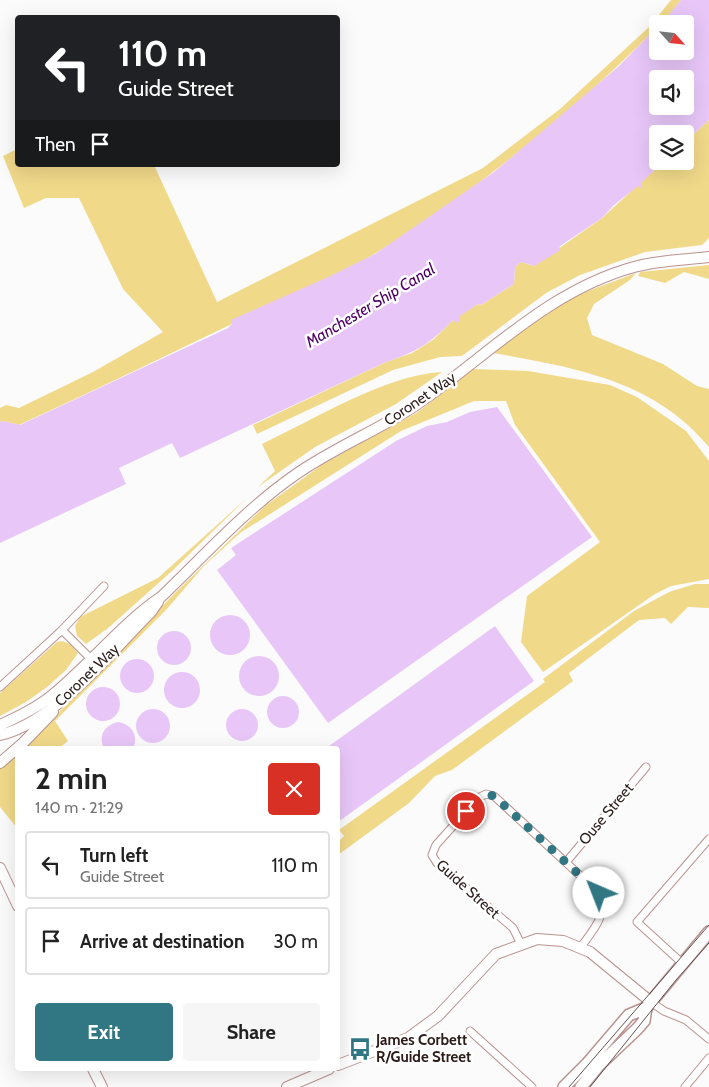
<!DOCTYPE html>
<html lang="en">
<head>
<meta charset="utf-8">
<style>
	:root { --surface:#fff; --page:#f6f6f6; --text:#222; --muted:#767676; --line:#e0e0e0; --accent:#307683 }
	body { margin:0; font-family:Cabin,sans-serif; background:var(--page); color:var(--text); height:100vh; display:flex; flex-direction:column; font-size:19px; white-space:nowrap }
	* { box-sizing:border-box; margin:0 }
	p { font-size:16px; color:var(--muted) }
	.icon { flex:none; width:28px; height:28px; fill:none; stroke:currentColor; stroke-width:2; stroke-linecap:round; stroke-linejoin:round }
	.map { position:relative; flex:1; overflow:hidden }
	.sheet { position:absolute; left:15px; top:746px; width:325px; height:325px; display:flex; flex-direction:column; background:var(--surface); border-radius:5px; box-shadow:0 5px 20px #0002 }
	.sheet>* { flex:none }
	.top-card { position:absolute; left:15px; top:15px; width:325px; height:152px; border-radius:5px; box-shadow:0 5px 20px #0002; background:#202124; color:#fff; overflow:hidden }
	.needle { width:32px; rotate:117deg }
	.tools { position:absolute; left:649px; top:15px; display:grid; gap:10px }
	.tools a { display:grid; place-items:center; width:45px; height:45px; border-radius:5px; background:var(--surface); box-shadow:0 5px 20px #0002; font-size:25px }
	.pin { position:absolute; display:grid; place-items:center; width:42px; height:42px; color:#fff; margin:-21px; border:2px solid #fff; border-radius:50%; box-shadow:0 1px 5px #0007 }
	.me { position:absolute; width:55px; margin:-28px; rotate:316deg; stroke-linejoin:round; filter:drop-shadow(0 0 4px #0008) }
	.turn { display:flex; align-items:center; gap:18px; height:105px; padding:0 20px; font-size:22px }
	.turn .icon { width:65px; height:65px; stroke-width:2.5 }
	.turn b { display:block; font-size:35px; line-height:42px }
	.then { display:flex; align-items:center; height:48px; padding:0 20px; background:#0003; gap:10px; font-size:19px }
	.round { display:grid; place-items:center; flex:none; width:52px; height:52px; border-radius:5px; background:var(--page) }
	.summary { display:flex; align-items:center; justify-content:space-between; height:85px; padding:0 20px }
	h1 { font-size:30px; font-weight:700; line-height:38px }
	.button { display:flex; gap:10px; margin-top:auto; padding:10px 20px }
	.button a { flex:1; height:58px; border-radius:5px; background:var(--accent); color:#fff; font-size:20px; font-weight:700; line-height:58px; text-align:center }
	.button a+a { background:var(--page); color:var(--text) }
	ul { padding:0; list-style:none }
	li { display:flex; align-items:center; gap:15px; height:68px; margin:0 10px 8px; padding:0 10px; border:2px solid var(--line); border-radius:5px }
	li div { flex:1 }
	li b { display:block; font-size:19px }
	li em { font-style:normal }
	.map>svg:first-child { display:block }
	.green { fill:#f1d98a }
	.water { fill:#e8c7f8; fill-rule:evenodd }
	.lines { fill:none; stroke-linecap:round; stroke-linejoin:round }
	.street-casing { stroke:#ba928f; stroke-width:9 }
	.secondary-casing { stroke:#ba928f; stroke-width:12 }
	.primary-casing { stroke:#ba928f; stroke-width:14 }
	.street { stroke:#fff; stroke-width:7 }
	.secondary { stroke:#fff; stroke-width:10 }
	.primary { stroke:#fff; stroke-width:11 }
	.tram { stroke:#5f5352; stroke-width:1 }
	.route { stroke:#307683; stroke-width:9; stroke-dasharray:0 16.2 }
	.labels { text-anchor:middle; stroke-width:5; stroke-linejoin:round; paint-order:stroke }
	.street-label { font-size:15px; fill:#2c1d1b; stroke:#fff }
	.poi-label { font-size:15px; font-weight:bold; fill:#2c1d1b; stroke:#fff; text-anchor:start }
	.water-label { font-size:16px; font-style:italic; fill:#4e0066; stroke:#fff }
</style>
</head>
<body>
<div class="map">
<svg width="709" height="1087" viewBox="0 0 709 1087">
	<rect width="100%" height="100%" fill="#fbfbfb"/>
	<path class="green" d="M 671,0 L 681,0 L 665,20 L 658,24 L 657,27 C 573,113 478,189 376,253 C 339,276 296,293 257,312 C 178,350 99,388 19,425 L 3,421 L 0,422 L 0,408 L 6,405 L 19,408 L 93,372 L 163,332 L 123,289 L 79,198 L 46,198 L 24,208 L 3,156 L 17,149 L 18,165 L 154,165 L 217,302 L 483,168 L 560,109 L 649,27 Z
		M 709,120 L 709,238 L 702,245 L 645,252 L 580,275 L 546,293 L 462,356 L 440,357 L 393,370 L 257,434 L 253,425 L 386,362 L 412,353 L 434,339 L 453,320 L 478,304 L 481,305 L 514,284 L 515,267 L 521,262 L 534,266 L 602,218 L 664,161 L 685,161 L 685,142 Z
		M 709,265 L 709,279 L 684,272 L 665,283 L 638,276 L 640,272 Z
		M 636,273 L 630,280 L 594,304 L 587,318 L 592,335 L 663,364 L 697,386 L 709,389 L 709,447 C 652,379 575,368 493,353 L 537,319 L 572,297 Z
		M 473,369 L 528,371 L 610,385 L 637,397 L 686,431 L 709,461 L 709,579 L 671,586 L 655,594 L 543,672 L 521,642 L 527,596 L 600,542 L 515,425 L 506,401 L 474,401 L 401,431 L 240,533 L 204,566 L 166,610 L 55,721 L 68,741 L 58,749 L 23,749 L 174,594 L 265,506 L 323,464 L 418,412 Z
		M 442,372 L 396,404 L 315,447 L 258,487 L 275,471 L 262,444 C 315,419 385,375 442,372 Z
		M 248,497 L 172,571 L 107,629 L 86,644 L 77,636 L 75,626 L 80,617 L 158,578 Z
		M 695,584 L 709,584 L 709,608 L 688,607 L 671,624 L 665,618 L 639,620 L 569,673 L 573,681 L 452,770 L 435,776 L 409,803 L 338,855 L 338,842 L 344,836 L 339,830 L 545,682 L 543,679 L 634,611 L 669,592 Z
		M 62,641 L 70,644 L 78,653 L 66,670 L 47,687 L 26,702 L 0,716 L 0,693 L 57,642 Z
		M 17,754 L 17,828 L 0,807 L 0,769 Z"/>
	<path class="water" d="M 681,0 L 709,0 L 709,120 L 685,142 L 685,134 L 658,134 L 658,161 L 664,161 L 642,182 L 642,189 L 638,186 L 614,205 L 602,218 L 560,246 L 559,251 L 534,266 L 521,262 L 515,267 L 514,284 L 481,305 L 478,304 L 460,316 L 460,321 L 457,323 L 453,320 C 431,343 416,352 386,362 L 180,458 L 172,443 L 119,468 L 126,484 L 0,543 L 0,422 L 3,421 L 20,425 L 228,328 L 232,324 L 231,320 L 326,278 L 375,254 L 494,172 L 619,66 L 657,27 L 658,51 L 685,51 L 685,24 L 661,24 ZM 658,79 L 685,79 L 685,106 L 658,106 Z
		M 497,407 L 592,537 L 328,723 L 217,570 L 236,555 L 231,548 L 396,441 L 427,426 L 447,422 L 470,412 Z
		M210 635a20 20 0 1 1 40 0a20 20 0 1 1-40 0Z
		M 495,626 L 534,681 L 338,822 L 338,749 L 325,749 Z
		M157 648a17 17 0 1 1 34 0a17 17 0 1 1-34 0Z
		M239 676a20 20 0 1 1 40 0a20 20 0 1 1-40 0Z
		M120 676a17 17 0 1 1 34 0a17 17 0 1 1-34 0Z
		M164 690a18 18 0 1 1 36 0a18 18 0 1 1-36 0Z
		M86 704a17 17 0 1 1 34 0a17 17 0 1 1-34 0Z
		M267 712a16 16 0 1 1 32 0a16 16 0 1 1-32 0Z
		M226 725a16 16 0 1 1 32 0a16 16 0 1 1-32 0Z
		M136 726a17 17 0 1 1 34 0a17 17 0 1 1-34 0Z
		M 118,722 C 132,724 139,736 133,749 L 104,749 C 98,736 104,725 118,722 Z"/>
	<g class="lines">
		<defs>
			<path id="street" d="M 62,630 L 94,662
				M 0,687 L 62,630 L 104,586
				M 567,861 L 646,767
				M 521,944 L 513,928 L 437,863 L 432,855 L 436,845 L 478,798 L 486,794 L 494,796 L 599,893 C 608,916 593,930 580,948
				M 682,963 L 637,922 L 709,839
				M 651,1002 L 664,1011 L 686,1020 L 709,1039
				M 470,1031 L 532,1087
				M 685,1087 L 709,1058"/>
			<path id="secondary" d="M 0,725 C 18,717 35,709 50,697 C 89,666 120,625 161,597 C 204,556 246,509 295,475 C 333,448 377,431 416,405 C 488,356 547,291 634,267 C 659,260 684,260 709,257
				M 0,735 C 55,722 111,652 151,612 L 158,602
				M 0,763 L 23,743 L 53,712
				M 0,868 L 18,906
				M 338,1065 L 408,1038 L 438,1016 L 496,954 L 537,939 L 563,941 L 590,952 L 651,1002
				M 93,1069 L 102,1087
				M 287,1087 L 329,1069"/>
			<path id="primary" d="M 564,1087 L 587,1064 L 629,1015 L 646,1008
				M 581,1087 L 599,1065 L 637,1029 L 644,1021 L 646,1008 L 709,932"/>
		</defs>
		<use href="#street" class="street-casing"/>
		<use href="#secondary" class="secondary-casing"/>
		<use href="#primary" class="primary-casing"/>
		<use href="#street" class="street"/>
		<use href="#secondary" class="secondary"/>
		<use href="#primary" class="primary"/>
		<path class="tram" d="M 569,1087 L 709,925
			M 590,1087 L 676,980 L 709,943"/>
	</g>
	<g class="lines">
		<path class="route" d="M 466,811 L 486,794 L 494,796 L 599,893"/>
	</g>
	<defs>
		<symbol id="bus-bare" viewBox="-9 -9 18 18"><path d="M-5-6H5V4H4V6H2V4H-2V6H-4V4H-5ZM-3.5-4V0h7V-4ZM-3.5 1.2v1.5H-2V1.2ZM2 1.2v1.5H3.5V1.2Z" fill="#307683" stroke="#fff" stroke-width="2.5" paint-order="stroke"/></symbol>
	</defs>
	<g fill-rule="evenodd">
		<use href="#bus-bare" x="344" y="1033" width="32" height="32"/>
	</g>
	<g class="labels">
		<g class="street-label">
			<text transform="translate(420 399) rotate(-34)" y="5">Coronet Way</text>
			<text transform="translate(87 675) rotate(-44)" y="5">Coronet Way</text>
			<text transform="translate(606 814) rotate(-50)" y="5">Ouse Street</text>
			<text transform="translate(468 889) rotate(42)" y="5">Guide Street</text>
		</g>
		<g class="poi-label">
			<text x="376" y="1045">James Corbett<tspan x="376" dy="17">R/Guide Street</tspan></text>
		</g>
		<g class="water-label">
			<text transform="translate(370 305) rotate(-31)" y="6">Manchester Ship Canal</text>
		</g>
	</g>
</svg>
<div class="tools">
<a><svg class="needle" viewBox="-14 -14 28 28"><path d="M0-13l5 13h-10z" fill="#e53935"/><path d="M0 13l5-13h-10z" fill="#767676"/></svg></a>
<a><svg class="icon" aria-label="sound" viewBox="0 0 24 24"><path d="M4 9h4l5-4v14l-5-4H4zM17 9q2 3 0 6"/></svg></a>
<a><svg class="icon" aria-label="layers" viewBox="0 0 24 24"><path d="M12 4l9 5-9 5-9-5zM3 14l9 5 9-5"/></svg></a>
</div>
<div class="pin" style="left:466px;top:811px;background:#d93025"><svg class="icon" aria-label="arrive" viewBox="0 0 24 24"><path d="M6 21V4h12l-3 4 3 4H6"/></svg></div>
<svg class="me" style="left:599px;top:893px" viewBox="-20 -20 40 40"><circle r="19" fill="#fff"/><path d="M0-13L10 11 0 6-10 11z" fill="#307683"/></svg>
<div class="top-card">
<div class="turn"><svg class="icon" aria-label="left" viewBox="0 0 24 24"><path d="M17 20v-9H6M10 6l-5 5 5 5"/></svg><div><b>110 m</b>Guide Street</div></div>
<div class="then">Then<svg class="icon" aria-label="arrive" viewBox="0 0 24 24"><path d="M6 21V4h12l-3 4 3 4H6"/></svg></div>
</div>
<section class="sheet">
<div class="summary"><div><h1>2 min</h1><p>140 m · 21:29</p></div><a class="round" style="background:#d93025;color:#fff"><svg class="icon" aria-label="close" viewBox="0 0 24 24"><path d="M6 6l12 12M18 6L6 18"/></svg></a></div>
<ul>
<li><svg class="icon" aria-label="left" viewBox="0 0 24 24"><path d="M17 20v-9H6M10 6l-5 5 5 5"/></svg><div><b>Turn left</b><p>Guide Street</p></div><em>110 m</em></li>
<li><svg class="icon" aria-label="arrive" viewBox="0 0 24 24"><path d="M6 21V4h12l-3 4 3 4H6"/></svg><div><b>Arrive at destination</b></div><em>30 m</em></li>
</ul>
<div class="button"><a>Exit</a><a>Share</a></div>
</section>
</div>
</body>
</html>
